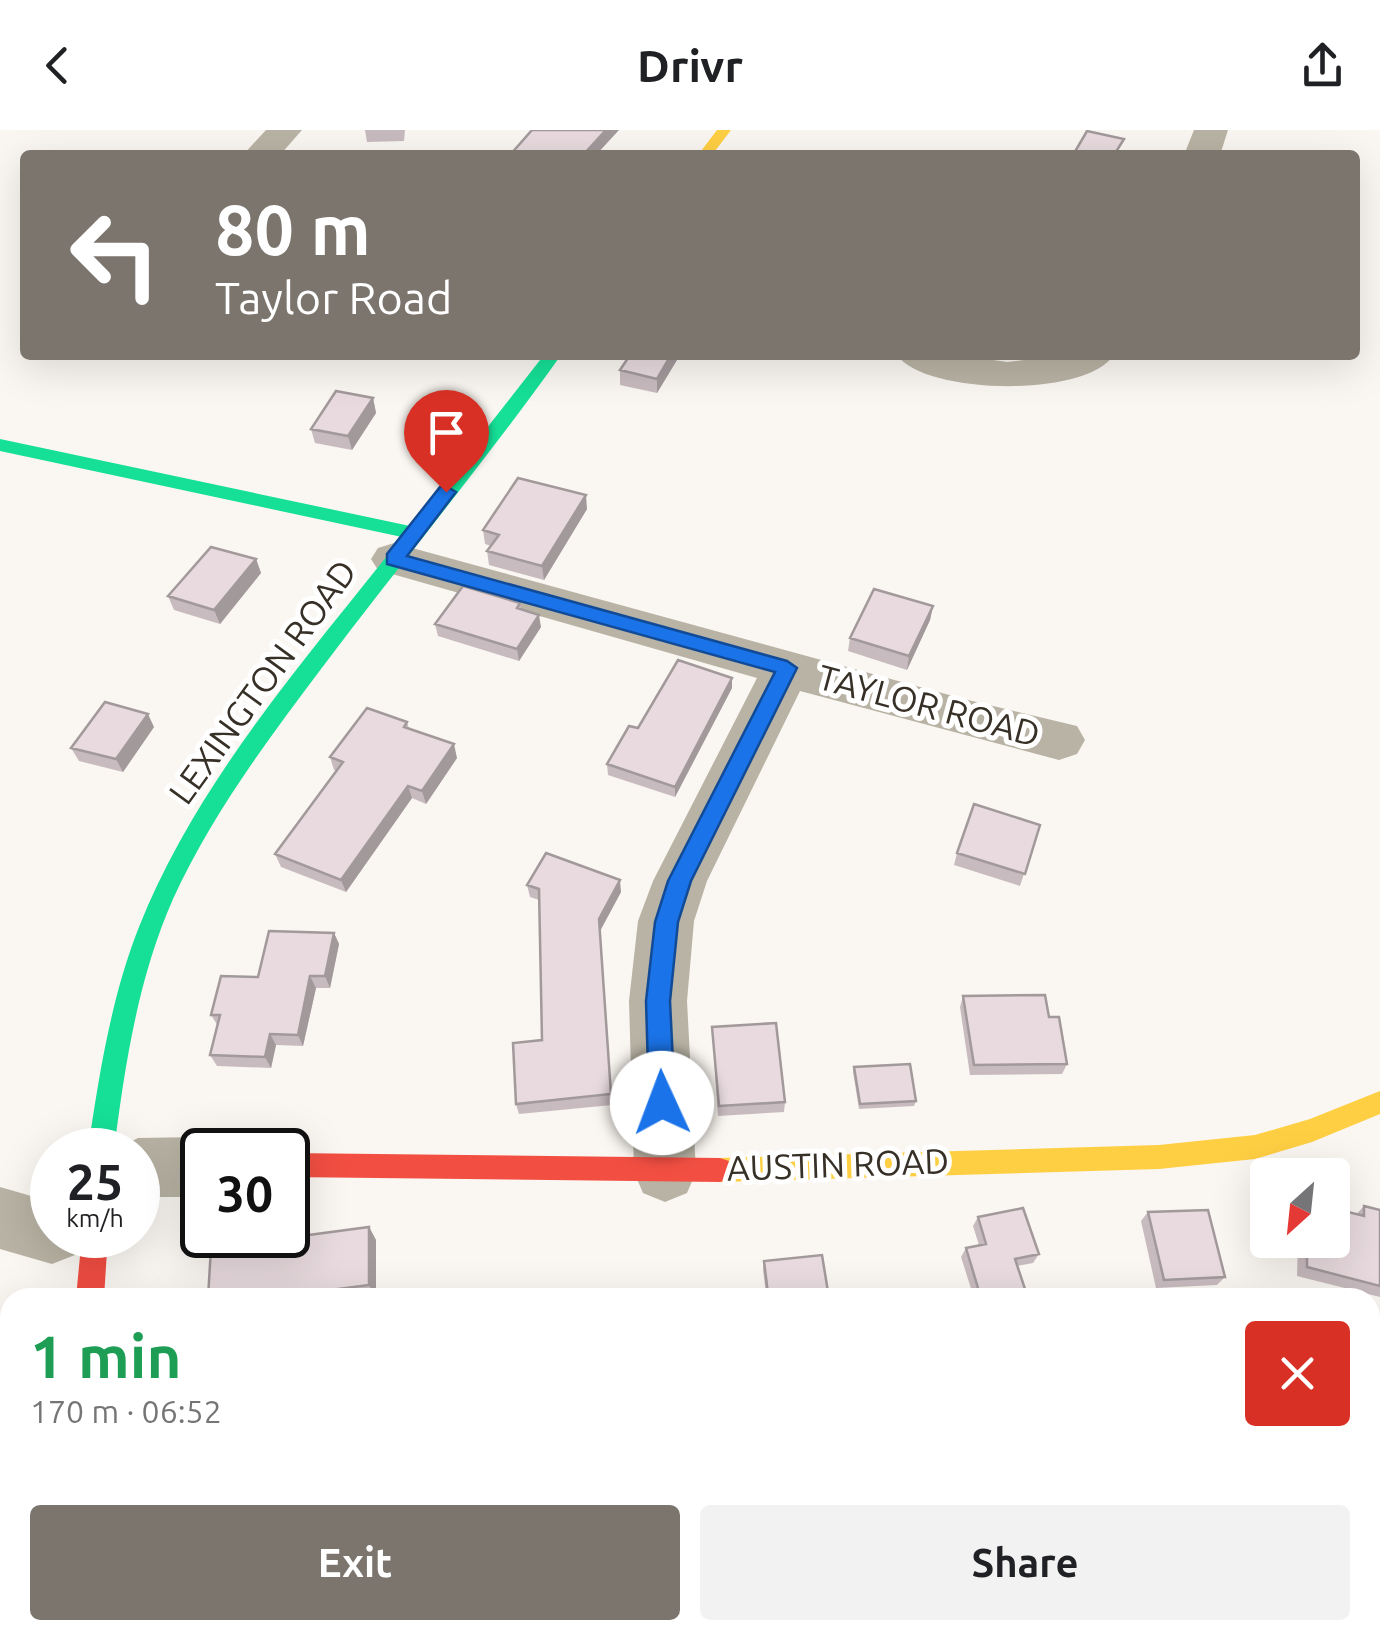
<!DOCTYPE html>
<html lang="en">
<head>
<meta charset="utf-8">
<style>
	:root { --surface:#fff; --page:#f2f2f2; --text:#202124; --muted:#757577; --accent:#7b756e }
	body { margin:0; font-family:Ubuntu,sans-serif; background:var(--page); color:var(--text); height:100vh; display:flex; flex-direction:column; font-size:38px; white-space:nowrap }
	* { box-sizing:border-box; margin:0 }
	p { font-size:32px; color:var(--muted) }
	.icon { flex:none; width:55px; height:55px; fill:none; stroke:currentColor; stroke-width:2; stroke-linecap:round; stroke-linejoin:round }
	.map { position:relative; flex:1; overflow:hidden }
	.panel { position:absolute; left:0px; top:1158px; width:1380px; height:352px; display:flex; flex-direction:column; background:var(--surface); border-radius:30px 30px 0 0; box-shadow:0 10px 40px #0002 }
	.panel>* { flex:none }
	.hud { position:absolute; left:20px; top:20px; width:1340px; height:210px; border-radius:10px; box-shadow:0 10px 40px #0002; background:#7b756e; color:#fff; overflow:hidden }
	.needle { width:65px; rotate:207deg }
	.tools { position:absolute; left:1250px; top:1028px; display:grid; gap:20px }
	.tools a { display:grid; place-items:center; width:100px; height:100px; border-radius:10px; background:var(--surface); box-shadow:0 10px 40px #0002; font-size:50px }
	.speed { position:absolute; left:30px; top:998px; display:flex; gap:20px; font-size:50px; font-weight:700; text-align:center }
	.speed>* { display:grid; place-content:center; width:130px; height:130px; border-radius:50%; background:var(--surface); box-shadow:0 10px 40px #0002; line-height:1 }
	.speed small { font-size:25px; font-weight:400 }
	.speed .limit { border:5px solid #111; border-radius:15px; background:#fff; color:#111 }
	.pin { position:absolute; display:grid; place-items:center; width:85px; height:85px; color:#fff; margin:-102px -42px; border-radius:50% 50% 50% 0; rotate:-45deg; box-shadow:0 0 10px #0007 }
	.pin .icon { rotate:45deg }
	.me { position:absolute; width:110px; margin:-55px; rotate:358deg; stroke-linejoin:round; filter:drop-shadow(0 0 8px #0008) }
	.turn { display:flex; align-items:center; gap:35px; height:210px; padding:0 30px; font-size:45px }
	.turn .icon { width:130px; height:130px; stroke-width:2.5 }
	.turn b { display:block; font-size:70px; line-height:85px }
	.round { display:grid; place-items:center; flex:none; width:105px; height:105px; border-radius:10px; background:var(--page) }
	.head { display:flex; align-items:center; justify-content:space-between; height:170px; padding:0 30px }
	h1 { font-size:60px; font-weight:700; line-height:75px; color:#1e9e55 }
	.primary-button { display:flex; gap:20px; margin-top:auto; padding:20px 30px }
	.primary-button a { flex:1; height:115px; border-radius:10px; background:var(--accent); color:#fff; font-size:40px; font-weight:700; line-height:115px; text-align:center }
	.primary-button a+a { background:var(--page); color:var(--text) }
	header { display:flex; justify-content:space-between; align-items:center; height:130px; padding:0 30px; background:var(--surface); font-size:45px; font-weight:700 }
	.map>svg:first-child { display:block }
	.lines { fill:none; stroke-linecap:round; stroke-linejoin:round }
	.street { fill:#b8b3a4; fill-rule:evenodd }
	.fast { fill:#16e098; fill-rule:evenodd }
	.slow { fill:#ffcf43; fill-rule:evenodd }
	.jam { fill:#f24e42; fill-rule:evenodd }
	.wall { fill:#c8bbbf }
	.shaded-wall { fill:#a2999b }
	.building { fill:#e8dade; stroke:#a2999b; stroke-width:2.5 }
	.route { fill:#1a73e8; stroke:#114b97; stroke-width:2.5 }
	.labels { text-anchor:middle; stroke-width:10; stroke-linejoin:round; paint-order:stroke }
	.street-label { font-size:35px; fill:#373027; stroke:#fff }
</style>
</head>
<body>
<header><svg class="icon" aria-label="back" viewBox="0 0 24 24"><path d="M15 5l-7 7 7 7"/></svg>Drivr<svg class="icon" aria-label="share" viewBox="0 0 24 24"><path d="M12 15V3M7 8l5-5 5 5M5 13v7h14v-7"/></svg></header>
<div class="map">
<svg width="1380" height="1508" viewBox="0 0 1380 1508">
	<rect width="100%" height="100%" fill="#faf6f1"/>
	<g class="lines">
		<path class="street" d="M 266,0 L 302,0 L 280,25 L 243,25 Z
			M 1194,0 L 1228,0 L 1220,25 L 1184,25 Z
			M 897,225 L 959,225 L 1007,232 L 1063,225 L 1114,225 C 1084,269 923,264 897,225 Z
			M 394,413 L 964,569 L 1077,596 L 1085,610 L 1077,624 L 1059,630 L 800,561 L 707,751 L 694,791 L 687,871 L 696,1042 L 687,1063 L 665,1072 L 643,1063 L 634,1042 L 629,871 L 638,791 L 653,751 L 757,548 L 378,440 L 371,429 L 378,418 Z
			M 202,1007 L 226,1020 L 202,1020 L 202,1067 L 138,1067 L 138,1020 L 115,1020 L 138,1008 Z
			M 0,1057 L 52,1072 L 52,1105 L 83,1105 L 75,1125 L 52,1134 L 0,1119 Z
			M 419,1500 L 516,1500 L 520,1508 L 423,1508 Z"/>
		<path class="fast" d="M 544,225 L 561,225 C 485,332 400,434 321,539 C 266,612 211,686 173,769 C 138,848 125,935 114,1020 L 88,1020 C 99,945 111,868 139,797 C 197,651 306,529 402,407 L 0,321 L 0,309 L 410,396 Z"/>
		<path class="slow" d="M 717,0 L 731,0 L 712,25 L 698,25 Z
			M 1380,961 L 1380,984 L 1312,1012 L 1255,1029 L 1159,1039 L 720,1052 L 711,1049 L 707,1040 L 711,1031 L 720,1028 L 1159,1015 L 1255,1005 L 1310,989 Z
			M 45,1500 L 75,1500 L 74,1508 L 44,1508 Z"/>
		<path class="jam" d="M 288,1023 L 720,1028 L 729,1031 L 733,1040 L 729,1049 L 720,1052 L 288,1047 Z
			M 82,1105 L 108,1105 L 104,1168 L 76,1168 Z"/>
	</g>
	<path class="wall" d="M 365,0 L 405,0 L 404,11 L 367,12 Z
		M 630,225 L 680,225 L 657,263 L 620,255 L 620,240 Z
		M 373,268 L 376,283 L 352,320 L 315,313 L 311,299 Z
		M 587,379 L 544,450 L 489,435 L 487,421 L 491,416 L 485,414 L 483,400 Z
		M 256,429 L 261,443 L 220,494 L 174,480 L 168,466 Z
		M 520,473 L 521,479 L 541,497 L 519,531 L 438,506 L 435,494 Z
		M 933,476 L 930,490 L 907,540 L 848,521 L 850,508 Z
		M 732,548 L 732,558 L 675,667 L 608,645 L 607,634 L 638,598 Z
		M 407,592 L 409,599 L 457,628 L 426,674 L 412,668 L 346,762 L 281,737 L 275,724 L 337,641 L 334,640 L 330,627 Z
		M 154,597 L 123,642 L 79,631 L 71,618 Z
		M 1040,695 L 1020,756 L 954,735 L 957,723 Z
		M 527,755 L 621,762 L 600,801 L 612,975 L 519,984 L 516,974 L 542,910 L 539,770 L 530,767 Z
		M 334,803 L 339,814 L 330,858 L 316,858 L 303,916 L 276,915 L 271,938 L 217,936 L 210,925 L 218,896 L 211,885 L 258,847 Z
		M 963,866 L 1049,887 L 1067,934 L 1062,944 L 970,945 L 960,877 Z
		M 712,897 L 785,972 L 784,982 L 718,986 Z
		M 854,937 L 916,971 L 914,976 L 859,979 L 853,942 Z
		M 1364,1076 L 1380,1080 L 1380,1167 L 1297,1146 L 1298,1110 L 1332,1110 Z
		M 1148,1082 L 1225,1147 L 1217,1155 L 1156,1158 L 1141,1091 Z
		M 978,1087 L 1039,1124 L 1033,1133 L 1017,1136 L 1028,1168 L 974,1168 L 961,1127 L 966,1118 L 979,1115 L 973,1096 Z
		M 369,1097 L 376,1110 L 376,1167 L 208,1168 Z
		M 764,1131 L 829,1168 L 766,1164 L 763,1140 Z"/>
	<path class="shaded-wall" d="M 606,0 L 619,0 L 596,25 L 583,25 Z
		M 671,225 L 680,225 L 657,263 L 657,249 Z
		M 373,268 L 376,283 L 352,320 L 348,306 Z
		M 586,365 L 587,379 L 544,450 L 542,436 Z
		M 256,429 L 261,443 L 220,494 L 214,480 Z
		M 933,476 L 930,490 L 907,540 L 909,526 Z
		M 539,485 L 541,497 L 519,531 L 517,519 Z
		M 732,548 L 732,558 L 675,667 L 675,657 Z
		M 148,584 L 154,597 L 123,642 L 116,629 Z
		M 454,614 L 457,628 L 426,674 L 422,661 Z
		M 408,656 L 412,668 L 346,762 L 341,750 Z
		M 620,750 L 621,762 L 600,801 L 612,975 L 599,789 Z
		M 334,803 L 339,814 L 330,858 L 325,846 Z
		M 310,846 L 316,858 L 303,916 L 298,905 Z
		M 270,904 L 276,915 L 271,938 L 265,927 Z
		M 369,1097 L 376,1110 L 376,1167 L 369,1155 Z"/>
	<path class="building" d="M 532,0 L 606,0 L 583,25 L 510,25 Z
		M 1087,1 L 1124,9 L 1114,25 L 1073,25 Z
		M 630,225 L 671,225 L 657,249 L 620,240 Z
		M 336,261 L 373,268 L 348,306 L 311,299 Z
		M 518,348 L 586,365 L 542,436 L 487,421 L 499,405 L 483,400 Z
		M 211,417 L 256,429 L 214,480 L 168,466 Z
		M 463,456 L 520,473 L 517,478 L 539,485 L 517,519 L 435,494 Z
		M 874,459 L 933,476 L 909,526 L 850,508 Z
		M 678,530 L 732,548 L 675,657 L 607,634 L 629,596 L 638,598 Z
		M 105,572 L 148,584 L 116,629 L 71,618 Z
		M 367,578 L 407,592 L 404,597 L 454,614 L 422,661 L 408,656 L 341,750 L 275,724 L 343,632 L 330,627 Z
		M 974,674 L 1040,695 L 1025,744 L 957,723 Z
		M 546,723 L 620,750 L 599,789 L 611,964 L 516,974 L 513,913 L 542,910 L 539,759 L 527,755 Z
		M 269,801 L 334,803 L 325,846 L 310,846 L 298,905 L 270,904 L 265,927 L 210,925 L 220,885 L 211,885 L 221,846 L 258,847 Z
		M 1045,865 L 1049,887 L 1059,887 L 1067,934 L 974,935 L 963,866 Z
		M 776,893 L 785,972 L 719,976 L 712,897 Z
		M 910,934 L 916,971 L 860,974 L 854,937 Z
		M 1364,1076 L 1380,1080 L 1380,1156 L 1307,1137 L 1307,1110 L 1332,1110 L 1332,1078 L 1364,1086 Z
		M 1023,1078 L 1039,1124 L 1015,1129 L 1028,1168 L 981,1168 L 966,1118 L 986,1114 L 978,1087 Z
		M 1208,1080 L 1225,1147 L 1164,1150 L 1148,1082 Z
		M 369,1097 L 369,1155 L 322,1161 L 322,1168 L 208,1168 L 211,1118 Z
		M 822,1125 L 829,1168 L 732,1168 L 768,1164 L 764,1131 Z
		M 866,1500 L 1079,1500 L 1079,1508 L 864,1508 Z"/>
	<path class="route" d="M 446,356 L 456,362 L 407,426 L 787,531 L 797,538 L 691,751 L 678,792 L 670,871 L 675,973 L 671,981 L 662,985 L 653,981 L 649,973 L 646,871 L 655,792 L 668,751 L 775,542 L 387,434 L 387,424 L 440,357 Z"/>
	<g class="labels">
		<g class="street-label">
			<text transform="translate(263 552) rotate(-54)" y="12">LEXINGTON ROAD</text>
			<text transform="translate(929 576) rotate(15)" y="12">TAYLOR ROAD</text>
			<text transform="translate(838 1035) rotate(-2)" y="12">AUSTIN ROAD</text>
		</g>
	</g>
</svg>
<div class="tools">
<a><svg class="needle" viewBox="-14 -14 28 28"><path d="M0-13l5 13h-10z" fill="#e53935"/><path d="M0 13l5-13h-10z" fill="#757577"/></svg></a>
</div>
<div class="speed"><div>25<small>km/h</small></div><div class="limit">30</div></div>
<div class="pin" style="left:446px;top:362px;background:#d93025"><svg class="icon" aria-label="arrive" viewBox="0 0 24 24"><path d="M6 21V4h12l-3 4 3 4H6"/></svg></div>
<svg class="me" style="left:662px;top:973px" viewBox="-20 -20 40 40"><circle r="19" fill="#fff"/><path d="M0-13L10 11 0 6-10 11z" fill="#1a73e8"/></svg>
<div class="hud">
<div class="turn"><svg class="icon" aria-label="left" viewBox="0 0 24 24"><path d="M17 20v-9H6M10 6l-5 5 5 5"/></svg><div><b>80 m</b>Taylor Road</div></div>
</div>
<section class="panel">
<div class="head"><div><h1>1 min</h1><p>170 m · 06:52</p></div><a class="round" style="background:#d93025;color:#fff"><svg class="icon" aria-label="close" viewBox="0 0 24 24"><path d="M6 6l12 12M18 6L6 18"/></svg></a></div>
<div class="primary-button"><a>Exit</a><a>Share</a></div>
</section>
</div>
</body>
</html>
